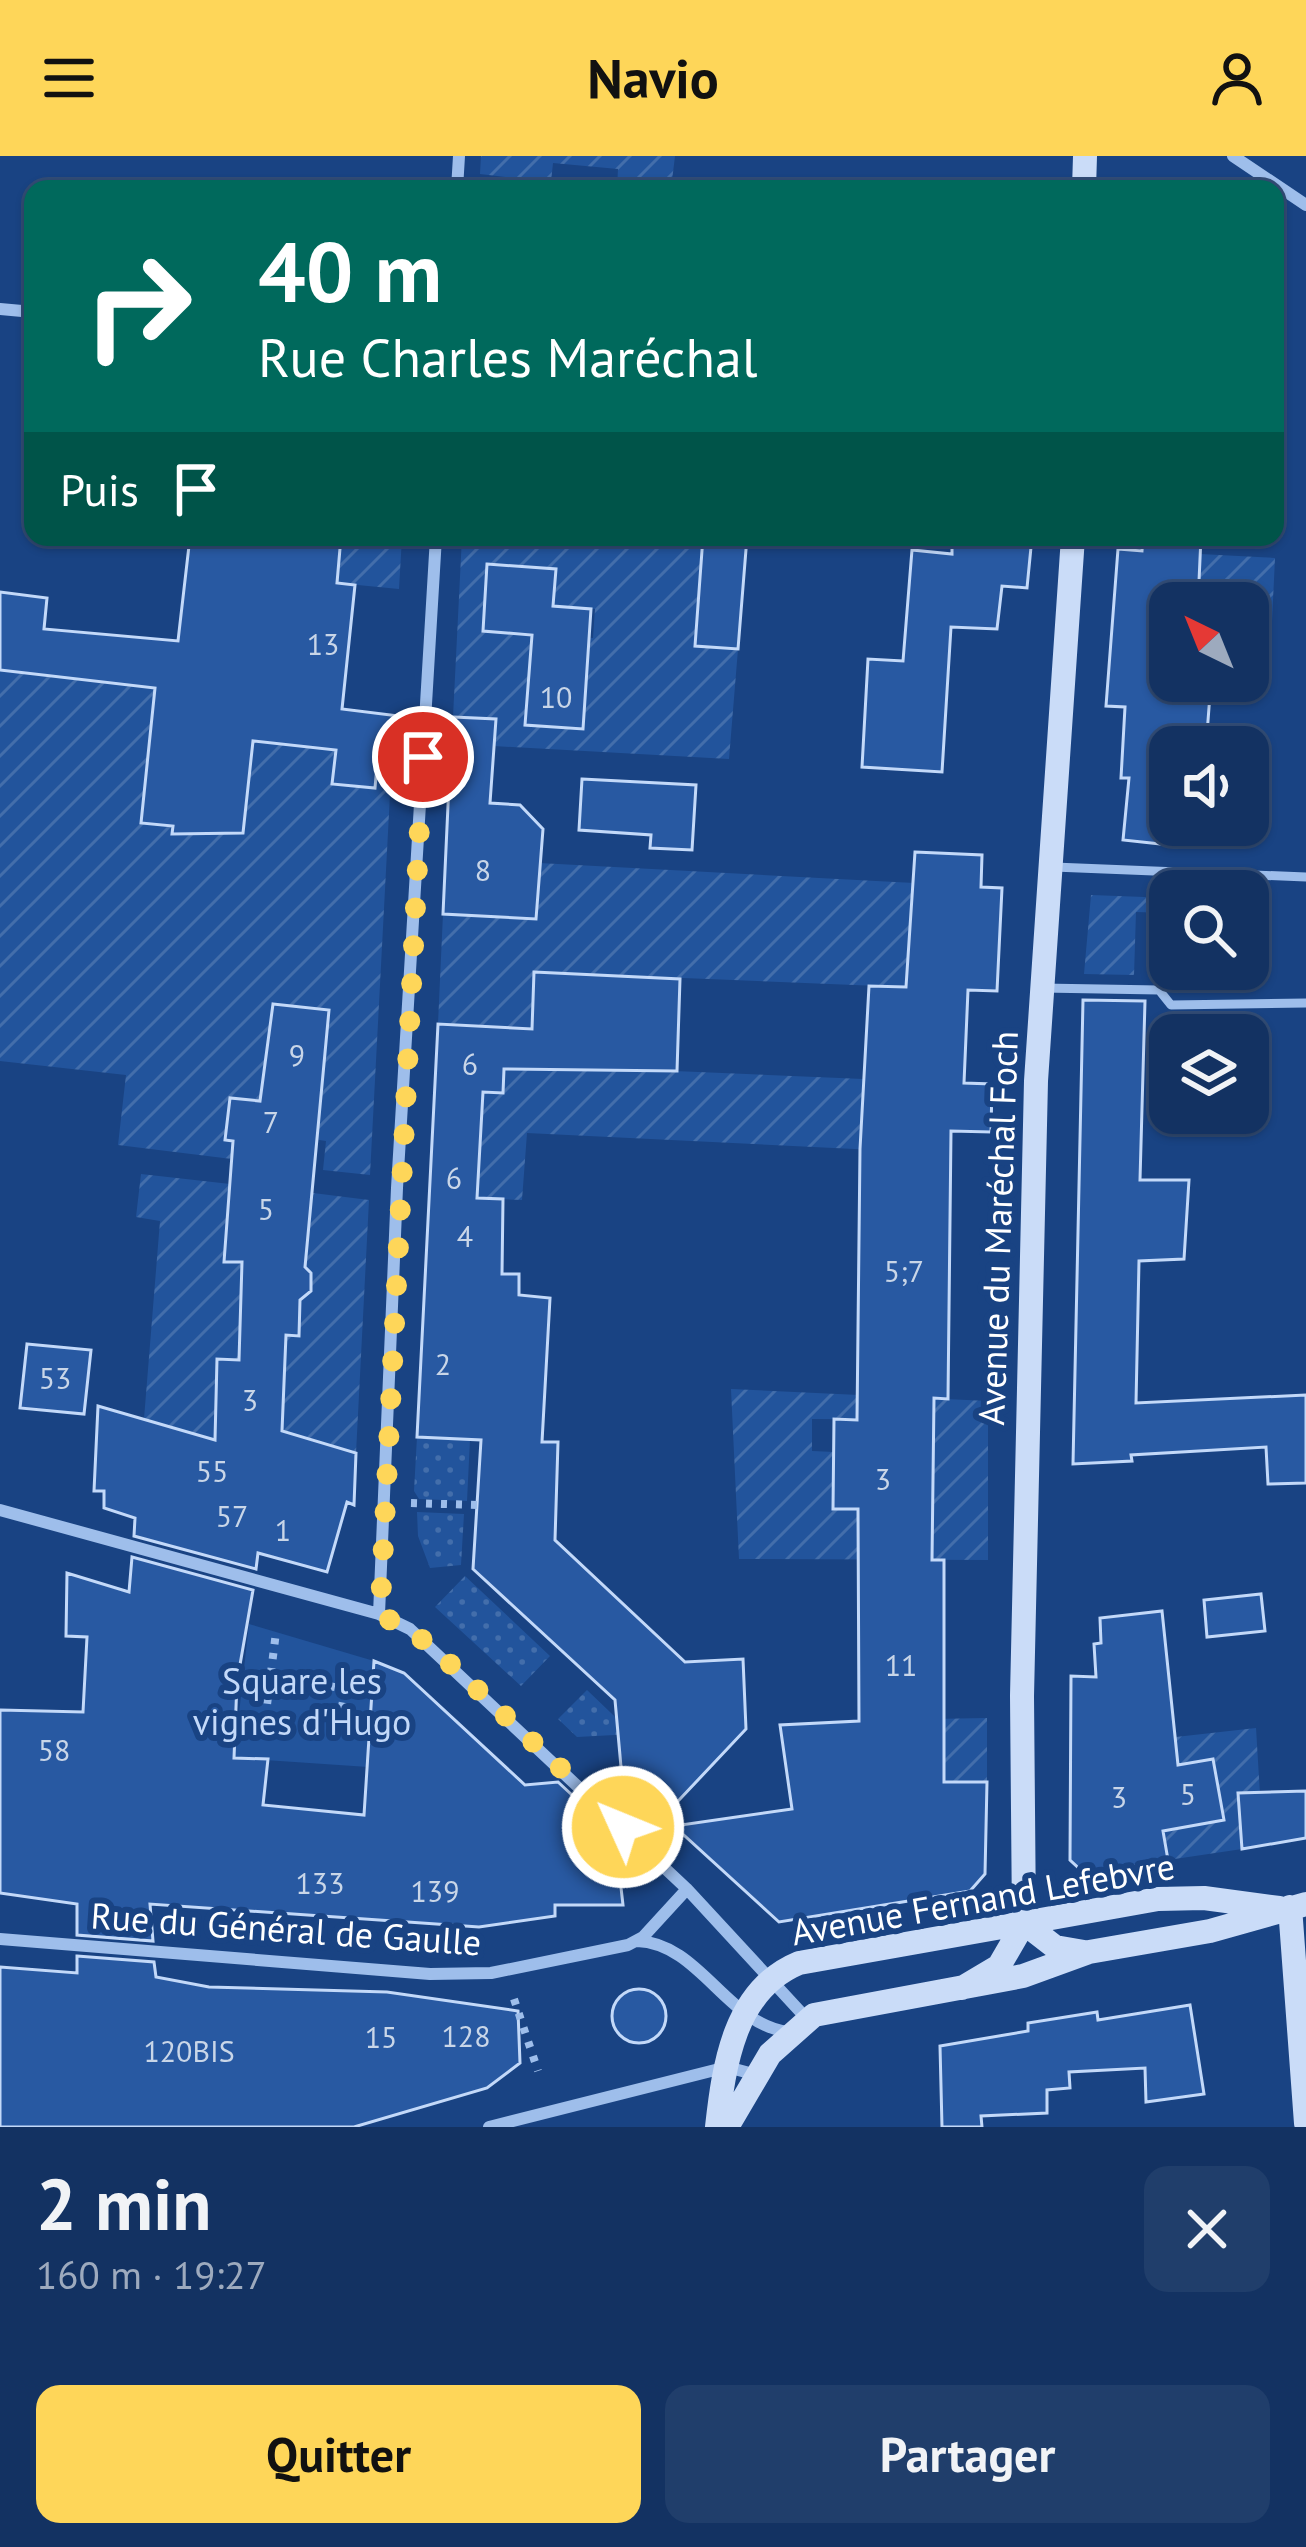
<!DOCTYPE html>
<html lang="fr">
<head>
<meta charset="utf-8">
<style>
	:root { --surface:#133262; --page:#203e6b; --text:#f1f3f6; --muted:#9daabe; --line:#324d77; --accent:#fed659 }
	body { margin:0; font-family:"PT Sans",sans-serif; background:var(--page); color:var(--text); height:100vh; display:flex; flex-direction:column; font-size:45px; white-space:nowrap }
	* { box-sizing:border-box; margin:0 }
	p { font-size:39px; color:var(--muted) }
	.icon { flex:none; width:66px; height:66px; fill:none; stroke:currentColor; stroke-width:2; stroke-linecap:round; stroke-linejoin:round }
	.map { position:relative; height:1971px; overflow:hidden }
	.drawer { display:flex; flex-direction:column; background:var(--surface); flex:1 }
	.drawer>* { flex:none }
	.guide { position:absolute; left:24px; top:24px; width:1260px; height:366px; border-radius:24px; box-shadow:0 3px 9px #0004,0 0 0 3px var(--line); background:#00695c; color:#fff; overflow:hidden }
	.needle { width:78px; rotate:317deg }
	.tools { position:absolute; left:1149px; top:426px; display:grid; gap:24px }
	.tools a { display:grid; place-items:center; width:120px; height:120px; border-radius:24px; background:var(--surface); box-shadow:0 3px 9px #0004,0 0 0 3px var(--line); font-size:60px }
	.pin { position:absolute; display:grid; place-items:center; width:102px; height:102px; color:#fff; margin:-51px; border:6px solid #fff; border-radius:50%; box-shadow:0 3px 12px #0007 }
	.me { position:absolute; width:132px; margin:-66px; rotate:314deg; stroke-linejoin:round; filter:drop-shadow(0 0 9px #0008) }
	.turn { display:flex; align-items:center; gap:42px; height:252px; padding:0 36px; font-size:54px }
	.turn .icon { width:156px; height:156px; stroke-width:2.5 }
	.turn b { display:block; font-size:84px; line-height:102px }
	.then { display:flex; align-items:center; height:114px; padding:0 36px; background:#0003; gap:24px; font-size:45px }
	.round { display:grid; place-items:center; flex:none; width:126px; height:126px; border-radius:24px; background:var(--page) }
	.overview { display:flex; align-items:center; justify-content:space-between; height:204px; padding:0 36px }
	h1 { font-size:72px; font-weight:600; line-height:90px }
	.button { display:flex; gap:24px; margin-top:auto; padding:24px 36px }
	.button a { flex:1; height:138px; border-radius:24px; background:var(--accent); color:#111; font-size:48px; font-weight:600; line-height:138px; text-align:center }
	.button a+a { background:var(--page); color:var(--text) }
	header { display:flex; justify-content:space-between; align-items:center; height:156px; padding:0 36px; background:var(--accent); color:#111; font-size:54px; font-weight:600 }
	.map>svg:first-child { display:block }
	.grass { fill:url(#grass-dots) }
	.park { fill:#22549c }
	.garden { fill:url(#garden-furrows); fill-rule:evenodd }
	.building { fill:#2859a2; stroke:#c3d9f9; stroke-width:3 }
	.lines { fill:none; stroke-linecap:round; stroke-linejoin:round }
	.path { stroke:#9ebeeb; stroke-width:8; stroke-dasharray:6 9; stroke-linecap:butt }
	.lane { stroke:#9ebeeb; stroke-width:9 }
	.street { stroke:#9ebeeb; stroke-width:12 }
	.secondary { stroke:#cadcf8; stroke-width:24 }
	.route { stroke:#fed659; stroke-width:21; stroke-dasharray:0 37.8 }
	.labels { text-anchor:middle; stroke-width:12; stroke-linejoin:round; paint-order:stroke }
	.number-label { font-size:30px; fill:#c9d6e8 }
	.street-label { font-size:36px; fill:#fff; stroke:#194383 }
	.park-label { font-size:36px; fill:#c3d9f9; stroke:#194383 }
</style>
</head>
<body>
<header><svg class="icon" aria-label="menu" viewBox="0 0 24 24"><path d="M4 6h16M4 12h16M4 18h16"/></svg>Navio<svg class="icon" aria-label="person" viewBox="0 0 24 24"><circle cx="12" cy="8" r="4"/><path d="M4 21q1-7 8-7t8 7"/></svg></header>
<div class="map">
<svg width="1306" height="1971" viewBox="0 0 1306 1971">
	<defs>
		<pattern id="grass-dots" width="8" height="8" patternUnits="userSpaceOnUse" patternTransform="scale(3)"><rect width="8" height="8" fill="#22549c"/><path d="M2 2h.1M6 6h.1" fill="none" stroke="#436eab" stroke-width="1.8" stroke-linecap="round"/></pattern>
		<pattern id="garden-furrows" width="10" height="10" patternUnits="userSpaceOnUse" patternTransform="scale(3)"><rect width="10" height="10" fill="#22549c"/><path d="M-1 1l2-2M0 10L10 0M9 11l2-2" fill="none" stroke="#436eab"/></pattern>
	</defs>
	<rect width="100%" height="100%" fill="#194383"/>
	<path class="grass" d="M 417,1281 L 470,1283 L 467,1345 L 419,1343 L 414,1335 Z
		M 417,1356 L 464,1358 L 461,1409 L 430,1412 L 418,1380 Z
		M 465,1420 L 550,1500 L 521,1530 L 435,1451 Z
		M 587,1534 L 633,1578 L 577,1581 L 558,1563 Z"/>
	<path class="park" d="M 249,1468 L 374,1505 L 368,1611 L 234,1602 Z"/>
	<path class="garden" d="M 481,0 L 675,0 L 671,33 L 617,33 L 618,13 L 553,7 L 551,26 L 480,18 Z
		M 341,381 L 402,381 L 399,433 L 327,426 Z
		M 462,381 L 703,381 L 695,489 L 738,493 L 729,603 L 494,590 L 496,564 L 453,561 ZM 487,409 L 555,413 L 553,450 L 595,453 L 593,482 L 483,475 ZM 529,510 L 587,514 L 582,573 L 525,569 Z
		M 1200,398 L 1275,402 L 1271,486 L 1250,484 L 1248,505 L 1248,447 L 1198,447 Z
		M 0,514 L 156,532 L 173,678 L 242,677 L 247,640 L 209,581 L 336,594 L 332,628 L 374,632 L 378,598 L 392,600 L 370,1019 L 323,1014 L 326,985 L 313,983 L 315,951 L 230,942 L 225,983 L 250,987 L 248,1005 L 118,989 L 126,919 L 0,905 Z
		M 539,707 L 933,728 C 901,778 911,779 928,832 L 535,816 L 532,873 L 438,868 L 443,758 L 511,762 Z
		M 1091,739 L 1170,742 L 1170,757 L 1136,756 L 1134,819 L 1084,818 Z
		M 506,883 L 515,914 L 529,914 L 530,909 L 934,926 L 937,997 L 527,977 L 522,1044 L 477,1042 L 478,1006 L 430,1004 L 434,934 L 502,937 Z
		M 141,1018 L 230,1028 L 224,1105 L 242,1106 L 239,1204 L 217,1204 L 215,1284 L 144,1263 L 160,1065 L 136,1061 Z
		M 305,1036 L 369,1044 L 356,1297 L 316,1285 L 308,1311 L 281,1304 L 286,1179 L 299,1180 L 300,1144 L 311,1135 L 311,1117 L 305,1111 L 309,1081 L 302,1079 Z
		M 731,1233 L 988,1245 L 988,1404 L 739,1403 ZM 812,1263 L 934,1264 L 933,1353 L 834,1353 L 834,1296 L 812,1295 Z
		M 987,1562 L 987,1626 L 881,1626 L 876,1564 Z
		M 1256,1572 L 1261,1655 L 1242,1693 L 1168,1704 L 1163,1675 L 1224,1664 L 1213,1603 L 1154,1613 L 1149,1584 Z"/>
	<path class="building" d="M 190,381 L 341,381 L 337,427 L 355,429 L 342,553 L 415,562 L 412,602 L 378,598 L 375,632 L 332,628 L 336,594 L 253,585 L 243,677 L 172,678 L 173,670 L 141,667 L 155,532 L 0,514 L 0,436 L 47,442 L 44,473 L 178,485 Z
		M 703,381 L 747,381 L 738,493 L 695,490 Z
		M 952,381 L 1032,381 L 1027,432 L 1002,430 L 997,473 L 951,471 L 942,616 L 862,611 L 868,503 L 903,505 L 912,394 L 952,398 Z
		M 1143,381 L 1201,381 L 1198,447 L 1170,447 L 1170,525 L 1211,525 L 1206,591 L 1170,591 L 1170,689 L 1123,684 L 1129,622 L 1121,622 L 1125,551 L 1106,550 L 1118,393 L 1142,395 Z
		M 487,408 L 556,413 L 553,450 L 591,453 L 583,573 L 525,569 L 532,479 L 483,475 Z
		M 453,561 L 496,563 L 490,647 L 520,649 L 543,673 L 536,763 L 443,758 L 450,606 L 433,604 L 436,564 L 453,566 Z
		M 582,623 L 696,629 L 692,694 L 650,692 L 651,679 L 579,674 Z
		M 915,696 L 982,699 L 981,731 L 1002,732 L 997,835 L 968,834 L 964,927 L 992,928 L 991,976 L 951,975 L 948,1243 L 934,1242 L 932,1404 L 944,1404 L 944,1626 L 987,1626 L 985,1718 L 970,1735 L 779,1766 L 674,1670 L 792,1653 L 780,1569 L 859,1565 L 858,1353 L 833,1353 L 834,1263 L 857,1264 L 860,993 L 869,830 L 906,831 Z
		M 534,816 L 680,823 L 677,915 L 504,913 L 503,937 L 483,936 L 477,1042 L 503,1043 L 502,1118 L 519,1118 L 519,1139 L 550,1142 L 542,1286 L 558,1286 L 555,1384 L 685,1506 L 743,1503 L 746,1573 L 664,1660 L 622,1622 L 615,1544 L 473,1413 L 481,1284 L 417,1281 L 438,868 L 532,873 Z
		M 1083,844 L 1145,845 L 1140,1024 L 1189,1024 L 1184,1103 L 1139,1105 L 1136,1247 L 1306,1239 L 1306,1327 L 1268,1328 L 1266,1291 L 1131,1299 L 1132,1305 L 1073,1308 Z
		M 273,848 L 329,854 L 305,1111 L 311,1117 L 311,1135 L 300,1144 L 299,1180 L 286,1179 L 282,1275 L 356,1297 L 354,1349 L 347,1346 L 327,1416 L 258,1397 L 256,1413 L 134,1380 L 135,1362 L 104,1352 L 104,1335 L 94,1335 L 98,1250 L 215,1284 L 217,1203 L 239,1204 L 242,1106 L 224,1106 L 233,985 L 225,984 L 230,942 L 260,945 Z
		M 27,1188 L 91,1194 L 84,1258 L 20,1252 Z
		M 132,1401 L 253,1434 L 237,1526 L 234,1602 L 268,1603 L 263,1649 L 364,1659 L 374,1505 L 404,1517 L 525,1629 L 558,1626 L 615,1679 L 623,1749 L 555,1749 L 555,1760 L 479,1771 L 150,1748 L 153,1785 L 77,1779 L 77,1748 L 0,1737 L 0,1554 L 83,1556 L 87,1481 L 66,1480 L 67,1417 L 129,1436 Z
		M 1261,1438 L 1265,1475 L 1207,1481 L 1204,1444 Z
		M 1162,1455 L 1178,1609 L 1213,1603 L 1224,1664 L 1163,1675 L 1168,1704 L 1085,1718 L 1070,1704 L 1071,1520 L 1096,1521 L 1094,1488 L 1101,1487 L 1100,1462 Z
		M 1306,1635 L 1306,1682 L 1242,1693 L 1238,1637 Z
		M 77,1800 L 154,1806 L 156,1821 L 209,1831 L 387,1836 L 518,1855 L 520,1907 L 487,1932 L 354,1971 L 0,1971 L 0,1811 L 77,1817 Z
		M612 1860a27 27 0 1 1 54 0a27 27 0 1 1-54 0Z
		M 1190,1849 L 1204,1938 L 1146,1946 L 1145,1912 L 1069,1916 L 1070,1932 L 1047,1934 L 1047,1957 L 981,1960 L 982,1971 L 942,1971 L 940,1890 L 1028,1875 L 1028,1867 L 1097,1856 L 1098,1864 Z"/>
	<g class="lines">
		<path class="path" d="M 411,1347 L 477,1349
			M 270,1519 L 345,1533 L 338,1575 L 265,1565 L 276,1476
			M 514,1843 L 538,1915"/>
		<path class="lane" d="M 1054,711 L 1306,721
			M 1042,832 L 1159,834 L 1171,849 L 1306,847"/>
		<path class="street" d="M 1233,0 L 1306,49
			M 457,33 L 459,0
			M 0,153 L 33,156
			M 0,1354 L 379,1458 L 410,1473 L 687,1733 L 807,1863
			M 379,1458 L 397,1032 L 436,381
			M 0,1783 L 430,1818 L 491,1817 L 628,1789 L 643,1781 L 687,1733
			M 637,1785 C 700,1787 727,1869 789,1876
			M 489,1971 L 727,1911 L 757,1919"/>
		<path class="secondary" d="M 1084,33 L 1085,0
			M 1290,1751 L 1306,1967
			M 1024,1767 L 1055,1791 L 1084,1796
			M 962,1832 L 999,1810 L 1024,1767 L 1022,1540 L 1036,925 L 1073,381
			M 717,1971 C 724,1909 734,1834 799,1807 L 1158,1743 L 1204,1742 L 1279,1752
			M 727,1971 L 770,1898 L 814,1859 L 1023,1820 L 1089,1796 L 1210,1775 L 1306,1748"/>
	</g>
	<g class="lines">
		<path class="route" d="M 423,601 L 380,1458 L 428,1487 L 623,1671"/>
	</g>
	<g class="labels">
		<g class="number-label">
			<text x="323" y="499">13</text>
			<text x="556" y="552">10</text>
			<text x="483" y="725">8</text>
			<text x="297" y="910">9</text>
			<text x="470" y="919">6</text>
			<text x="271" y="977">7</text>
			<text x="454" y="1033">6</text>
			<text x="266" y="1064">5</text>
			<text x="465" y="1091">4</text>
			<text x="904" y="1126">5;7</text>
			<text x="443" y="1219">2</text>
			<text x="55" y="1233">53</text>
			<text x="250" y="1255">3</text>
			<text x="212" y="1326">55</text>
			<text x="883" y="1334">3</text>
			<text x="232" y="1371">57</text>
			<text x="283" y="1385">1</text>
			<text x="901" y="1520">11</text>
			<text x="54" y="1605">58</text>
			<text x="1188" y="1649">5</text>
			<text x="1119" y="1652">3</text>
			<text x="320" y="1738">133</text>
			<text x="435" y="1746">139</text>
			<text x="466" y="1891">128</text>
			<text x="381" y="1892">15</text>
			<text x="189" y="1906">120BIS</text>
		</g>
		<g class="street-label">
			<text transform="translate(998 1072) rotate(-88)" y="13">Avenue du Maréchal Foch</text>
			<text transform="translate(983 1743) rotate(-10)" y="13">Avenue Fernand Lefebvre</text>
			<text transform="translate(286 1773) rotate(4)" y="13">Rue du Général de Gaulle</text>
		</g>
		<g class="park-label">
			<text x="302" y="1538">Square les<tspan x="302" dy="41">vignes d'Hugo</tspan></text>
		</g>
	</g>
</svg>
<div class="tools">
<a><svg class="needle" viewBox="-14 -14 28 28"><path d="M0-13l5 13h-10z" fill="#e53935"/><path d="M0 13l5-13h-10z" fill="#9daabe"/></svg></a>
<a><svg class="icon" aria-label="sound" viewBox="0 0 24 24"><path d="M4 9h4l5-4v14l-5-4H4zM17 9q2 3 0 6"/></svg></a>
<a><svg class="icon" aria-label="search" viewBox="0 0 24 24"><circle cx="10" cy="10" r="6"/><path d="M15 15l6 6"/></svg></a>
<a><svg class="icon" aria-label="layers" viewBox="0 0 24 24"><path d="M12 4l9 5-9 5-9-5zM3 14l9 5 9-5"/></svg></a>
</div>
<div class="pin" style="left:423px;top:601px;background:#d93025"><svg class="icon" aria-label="arrive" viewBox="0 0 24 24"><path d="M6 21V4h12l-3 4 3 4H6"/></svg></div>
<svg class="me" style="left:623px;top:1671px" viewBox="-20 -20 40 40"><circle r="17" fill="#fed659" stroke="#fff" stroke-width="3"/><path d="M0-11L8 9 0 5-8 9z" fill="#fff"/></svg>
<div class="guide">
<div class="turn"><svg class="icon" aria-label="right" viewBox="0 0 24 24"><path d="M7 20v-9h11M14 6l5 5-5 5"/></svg><div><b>40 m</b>Rue Charles Maréchal</div></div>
<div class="then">Puis<svg class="icon" aria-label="arrive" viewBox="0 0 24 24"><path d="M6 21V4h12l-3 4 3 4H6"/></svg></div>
</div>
</div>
<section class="drawer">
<div class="overview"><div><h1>2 min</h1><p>160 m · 19:27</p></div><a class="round"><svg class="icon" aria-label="close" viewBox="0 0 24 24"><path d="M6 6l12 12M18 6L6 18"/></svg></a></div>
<div class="button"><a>Quitter</a><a>Partager</a></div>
</section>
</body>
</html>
